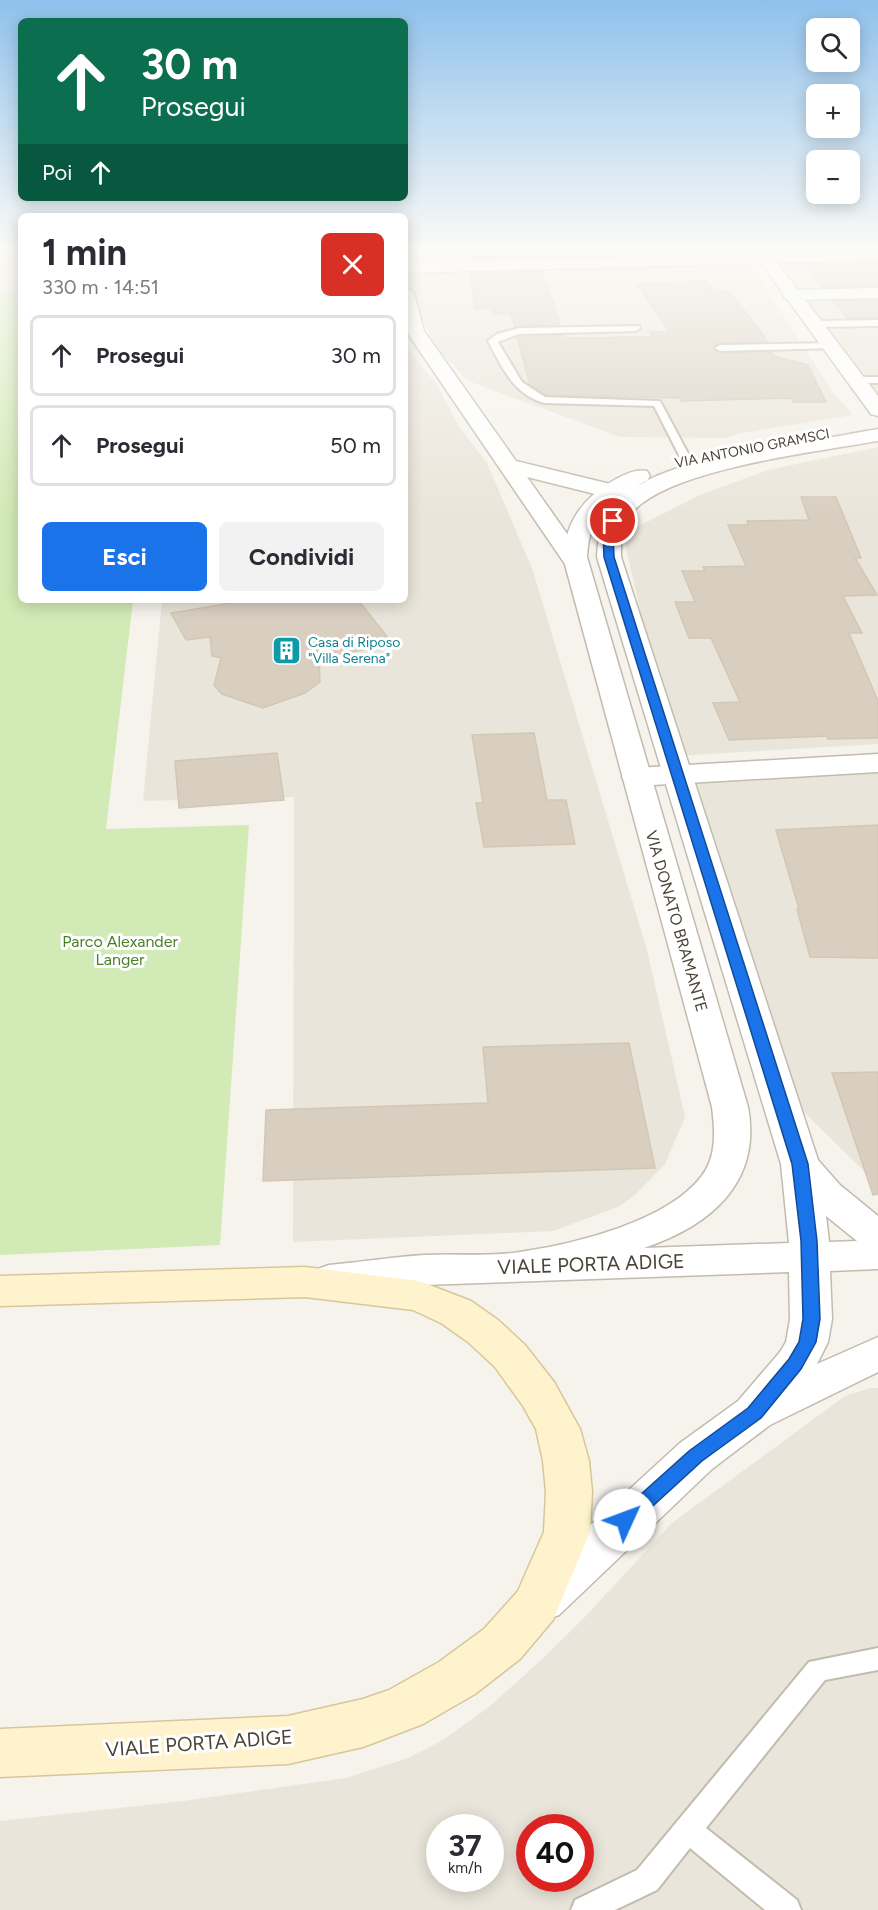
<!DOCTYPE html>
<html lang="it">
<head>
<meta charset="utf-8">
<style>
	:root { --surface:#fff; --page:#f2f2f3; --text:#2b2b33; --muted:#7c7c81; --line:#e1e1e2; --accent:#1a73e8 }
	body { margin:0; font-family:Figtree,sans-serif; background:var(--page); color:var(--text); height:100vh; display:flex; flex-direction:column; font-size:22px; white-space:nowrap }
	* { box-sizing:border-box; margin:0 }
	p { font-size:20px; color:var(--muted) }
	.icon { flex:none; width:33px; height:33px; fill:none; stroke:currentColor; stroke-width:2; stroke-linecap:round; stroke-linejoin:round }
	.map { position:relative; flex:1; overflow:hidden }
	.sheet { position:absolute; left:18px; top:213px; width:390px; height:390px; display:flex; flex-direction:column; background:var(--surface); border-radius:9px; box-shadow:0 3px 15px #0003 }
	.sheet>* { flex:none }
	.guide { position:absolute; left:18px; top:18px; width:390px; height:183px; border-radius:9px; box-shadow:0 3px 15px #0003; background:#0b6e4f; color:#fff; overflow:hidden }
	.controls { position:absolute; left:806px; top:18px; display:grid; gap:12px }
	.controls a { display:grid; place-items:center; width:54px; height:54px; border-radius:9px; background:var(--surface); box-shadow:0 3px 15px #0003; font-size:30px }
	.speed { position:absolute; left:426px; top:1814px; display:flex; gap:12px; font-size:30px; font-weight:700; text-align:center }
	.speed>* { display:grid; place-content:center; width:78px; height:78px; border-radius:50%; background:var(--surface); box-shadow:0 3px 15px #0003; line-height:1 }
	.speed small { font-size:15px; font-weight:400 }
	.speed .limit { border:9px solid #d22; background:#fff; color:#111 }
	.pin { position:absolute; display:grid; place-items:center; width:51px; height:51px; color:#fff; margin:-26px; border:3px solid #fff; border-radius:50%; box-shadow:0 2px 6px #0007 }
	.me { position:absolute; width:66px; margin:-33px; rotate:47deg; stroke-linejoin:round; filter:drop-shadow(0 0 4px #0008) }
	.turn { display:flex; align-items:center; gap:21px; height:126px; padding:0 24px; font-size:27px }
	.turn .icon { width:78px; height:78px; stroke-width:2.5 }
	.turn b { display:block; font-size:42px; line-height:51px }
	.then { display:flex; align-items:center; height:57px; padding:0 24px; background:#0003; gap:12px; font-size:22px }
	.round { display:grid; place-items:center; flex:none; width:63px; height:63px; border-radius:9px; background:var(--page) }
	.overview { display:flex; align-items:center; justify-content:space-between; height:102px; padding:0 24px }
	h1 { font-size:36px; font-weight:700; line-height:45px }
	.button { display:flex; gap:12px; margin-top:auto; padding:12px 24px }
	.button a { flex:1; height:69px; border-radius:9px; background:var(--accent); color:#fff; font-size:24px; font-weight:700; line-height:69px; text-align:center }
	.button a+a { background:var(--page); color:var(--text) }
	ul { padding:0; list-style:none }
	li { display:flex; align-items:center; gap:18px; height:81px; margin:0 12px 9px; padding:0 12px; border:3px solid var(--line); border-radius:9px }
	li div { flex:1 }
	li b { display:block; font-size:22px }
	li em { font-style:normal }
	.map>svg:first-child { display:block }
	.residential { fill:#eae5da; fill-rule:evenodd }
	.green { fill:#d2eab5 }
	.building { fill:#d8cfc1; stroke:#d3c7b4; stroke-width:1.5 }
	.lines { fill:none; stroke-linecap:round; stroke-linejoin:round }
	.service-casing { stroke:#c2bbae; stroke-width:4 }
	.minor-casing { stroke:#c2bbae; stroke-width:3 }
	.tertiary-casing { stroke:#c2bbae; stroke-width:3 }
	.secondary-casing { stroke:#d6c79b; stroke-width:3 }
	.service { fill:#fff; fill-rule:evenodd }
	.minor { fill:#fff; fill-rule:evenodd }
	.tertiary { fill:#fff; fill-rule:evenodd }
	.secondary { fill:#fff3cd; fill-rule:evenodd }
	.route { fill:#1a73e8; stroke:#114b97; stroke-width:1.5 }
	.labels { text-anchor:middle; stroke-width:6; stroke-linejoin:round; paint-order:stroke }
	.far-street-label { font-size:14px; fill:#4b4439; stroke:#fff }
	.far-culture-label { font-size:14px; fill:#0d838f; stroke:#fff; text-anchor:start }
	.street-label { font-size:16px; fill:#4b4439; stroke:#fff }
	.park-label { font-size:16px; fill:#4a7f2a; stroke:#fff }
	.near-street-label { font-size:20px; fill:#4b4439; stroke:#fff }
</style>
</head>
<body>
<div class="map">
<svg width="878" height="1910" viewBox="0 0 878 1910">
	<rect width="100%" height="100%" fill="#f6f3ec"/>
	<path class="residential" d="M 0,248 L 21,248 L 21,294 L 0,294 Z
		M 766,248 L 878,248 L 878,399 Z
		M 747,260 L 833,392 L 853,415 L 737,434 L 727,438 L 620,437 L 468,381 L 439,350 L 410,298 L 407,269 Z
		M 405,346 L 437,385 L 458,425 L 487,463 L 533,571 L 647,950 L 685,1117 L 665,1164 L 635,1195 L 618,1207 L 553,1231 L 293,1242 L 294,797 L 143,801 L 162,600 L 405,600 Z
		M 878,447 L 878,744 L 674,756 L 624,540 L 633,529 L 700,495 L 768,470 Z
		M 878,769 L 878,1185 L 797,1105 L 682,780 Z
		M 870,1388 L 878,1388 L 878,1910 L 0,1910 L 0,1821 L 183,1801 L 346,1778 L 408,1758 L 443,1740 L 489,1707 L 539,1662 L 582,1620 L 672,1523 L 845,1396 ZM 440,1827 L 490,1827 L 490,1878 L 440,1878 ZM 530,1827 L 580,1827 L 580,1878 L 530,1878 Z"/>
	<path class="green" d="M 426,248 L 696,248 L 429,256 Z
		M 0,294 L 21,294 L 21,600 L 133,600 L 106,829 L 249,825 L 220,1245 L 0,1255 Z"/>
	<path class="building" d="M 466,248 L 534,248 L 537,257 L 468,259 Z
		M 878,262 L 878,286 L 821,287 L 803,264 Z
		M 542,271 L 560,325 L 515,327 L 511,314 L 493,314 L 492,308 L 475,308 L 470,273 Z
		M 706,281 L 715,291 L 729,291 L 764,336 L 767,342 L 720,343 L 714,346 L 714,350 L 720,353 L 771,352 L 773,356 L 808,365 L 826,402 L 793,402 L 791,398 L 681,401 L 680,398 L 546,395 L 530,385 L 517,337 L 563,335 L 564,338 L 652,337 L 650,332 L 670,332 L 637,284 Z
		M 878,300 L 878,318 L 847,318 L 833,301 Z
		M 801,497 L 836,497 L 861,558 L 855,558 L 877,595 L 843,596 L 862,633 L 849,633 L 878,701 L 878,738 L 828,739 L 827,736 L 729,740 L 713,703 L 740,702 L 711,638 L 689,638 L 675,602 L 695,602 L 682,571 L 705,571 L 703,567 L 746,566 L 728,525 L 748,525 L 747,521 L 809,520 Z
		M 249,600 L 358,600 L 393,644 L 319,658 L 320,682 L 305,693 L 263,708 L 222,694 L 214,685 L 221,658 L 212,656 L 210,637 L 186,640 L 171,613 Z
		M 534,733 L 547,800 L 566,800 L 575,844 L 484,847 L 476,803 L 483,803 L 472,735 Z
		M 277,753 L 284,800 L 179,808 L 175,761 Z
		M 878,825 L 878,958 L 810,957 L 797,909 L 799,909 L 776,830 Z
		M 629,1043 L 655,1168 L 263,1181 L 266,1110 L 488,1103 L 483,1047 Z
		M 878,1072 L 878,1194 L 873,1195 L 832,1073 Z"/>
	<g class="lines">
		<defs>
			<path id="service" d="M 878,320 L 878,326 L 815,327 L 811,324 L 815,321 Z
				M 639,326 L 640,328 L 636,331 L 519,334 L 498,342 L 522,382 L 545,397 L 660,401 L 691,459 L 690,461 L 681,459 L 654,406 L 544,403 C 513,394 502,367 488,341 L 497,334 L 519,328 Z
				M 831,343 L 836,346 L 834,348 L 720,351 L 715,348 L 720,345 Z
				M 878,377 L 878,383 L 856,383 L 851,380 L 856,377 Z
				M 878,1648 L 878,1670 L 825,1680 L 706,1828 L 797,1900 L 801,1910 L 765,1910 L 690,1848 L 657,1890 L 615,1910 L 571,1910 L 575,1900 L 637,1870 L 809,1662 Z"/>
			<path id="minor" d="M 878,250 L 878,260 L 405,273 L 405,263 Z
				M 878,288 L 878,298 L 792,300 L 786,299 L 783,295 L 786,291 L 792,290 Z
				M 405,289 L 411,290 L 414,294 L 424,331 L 516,461 L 643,492 L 646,497 L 643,502 L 635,504 L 527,477 L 589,565 L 585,570 L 577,572 L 569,570 L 406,331 Z
				M 878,754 L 878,772 L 636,786 L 626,783 L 622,777 L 626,771 L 636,768 Z"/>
			<path id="tertiary" d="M 750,248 L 766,248 L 878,396 L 878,416 L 871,414 Z
				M 878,429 L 878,441 C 821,451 666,469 631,514 C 620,527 621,541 621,557 L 818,1160 L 840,1185 L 878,1216 L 878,1269 L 830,1271 L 832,1319 L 828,1342 L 817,1364 L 878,1337 L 878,1372 L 770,1425 L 712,1469 L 559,1615 L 542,1621 L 525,1615 L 518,1600 L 525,1585 L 680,1443 L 738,1401 L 780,1352 L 786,1342 L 790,1319 L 789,1272 L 423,1285 L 329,1295 L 315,1290 L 309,1280 L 315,1270 L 329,1265 C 361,1262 392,1257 424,1255 C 455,1253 489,1257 520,1252 C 574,1244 666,1222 701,1177 C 717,1157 715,1131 712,1107 L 563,557 C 566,520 584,497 616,479 C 626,474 635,469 647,471 L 650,476 L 647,481 C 610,500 589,513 587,557 L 748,1107 C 762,1183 710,1226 644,1248 L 789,1243 L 781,1164 L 597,557 C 598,538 600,521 613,506 C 650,463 735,455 788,445 C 818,440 848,434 878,429 ZM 826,1216 L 857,1241 L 829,1242 Z"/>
			<path id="secondary" d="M 305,1267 L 419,1281 L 471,1301 L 498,1320 L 525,1345 L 554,1382 L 580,1429 L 589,1461 L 592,1492 L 590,1532 L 553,1620 L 520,1659 L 475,1694 L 423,1724 L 363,1747 L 288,1764 L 0,1777 L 0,1729 L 288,1716 L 363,1699 L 389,1690 L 439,1662 L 484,1629 L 518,1591 L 544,1532 L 546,1492 L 543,1461 L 536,1429 L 523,1406 L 495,1367 L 468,1342 L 441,1323 L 413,1310 L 305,1297 L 0,1306 L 0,1276 Z"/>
		</defs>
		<use href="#service" class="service-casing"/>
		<use href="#minor" class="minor-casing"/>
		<use href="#tertiary" class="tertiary-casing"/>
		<use href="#secondary" class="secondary-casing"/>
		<use href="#service" class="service"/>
		<use href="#minor" class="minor"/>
		<use href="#tertiary" class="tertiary"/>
		<use href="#secondary" class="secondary"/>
	</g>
	<linearGradient id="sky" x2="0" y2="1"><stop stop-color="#8fc1ec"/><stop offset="0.48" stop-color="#fbfaf6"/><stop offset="1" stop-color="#fbfaf6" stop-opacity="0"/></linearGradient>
	<rect width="878" height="516" fill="url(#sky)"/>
	<path class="route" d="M 610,519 L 618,521 L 613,534 L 614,557 L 808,1164 L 817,1241 L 820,1319 L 816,1342 L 801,1369 L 761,1418 L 702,1461 L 632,1525 L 625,1527 L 619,1525 L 616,1520 L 619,1514 L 689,1451 L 748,1408 L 789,1359 L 799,1342 L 803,1319 L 801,1241 L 792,1164 L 604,557 L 603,534 Z"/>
	<defs>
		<symbol id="building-square" viewBox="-11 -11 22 22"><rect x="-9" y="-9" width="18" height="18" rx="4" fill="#0f9aa8" stroke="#fff"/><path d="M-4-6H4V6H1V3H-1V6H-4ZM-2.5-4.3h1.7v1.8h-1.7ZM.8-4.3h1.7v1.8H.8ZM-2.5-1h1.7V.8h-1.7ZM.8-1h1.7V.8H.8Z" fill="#fff"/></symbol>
	</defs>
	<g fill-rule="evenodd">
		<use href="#building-square" x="270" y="634" width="33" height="33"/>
	</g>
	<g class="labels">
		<g class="far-street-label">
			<text transform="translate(752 448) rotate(-11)" y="5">VIA ANTONIO GRAMSCI</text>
		</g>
		<g class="far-culture-label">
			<text x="308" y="647">Casa di Riposo<tspan x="308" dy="16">"Villa Serena"</tspan></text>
		</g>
		<g class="street-label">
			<text transform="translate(677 921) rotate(74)" y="6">VIA DONATO BRAMANTE</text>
		</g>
		<g class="park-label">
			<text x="120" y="947">Parco Alexander<tspan x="120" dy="18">Langer</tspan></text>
		</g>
		<g class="near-street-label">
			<text transform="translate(591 1264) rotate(-2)" y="7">VIALE PORTA ADIGE</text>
			<text transform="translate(199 1743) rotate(-4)" y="7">VIALE PORTA ADIGE</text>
		</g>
	</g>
</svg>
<div class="controls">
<a><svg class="icon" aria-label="search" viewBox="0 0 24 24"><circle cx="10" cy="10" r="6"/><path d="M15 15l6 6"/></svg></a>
<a>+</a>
<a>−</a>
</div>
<div class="speed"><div>37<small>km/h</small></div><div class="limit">40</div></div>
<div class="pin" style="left:613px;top:521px;background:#d93025"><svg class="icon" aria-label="arrive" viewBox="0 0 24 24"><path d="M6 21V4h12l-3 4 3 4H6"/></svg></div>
<svg class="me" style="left:625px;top:1520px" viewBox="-20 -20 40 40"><circle r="19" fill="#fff"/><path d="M0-13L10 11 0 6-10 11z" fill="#1a73e8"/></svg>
<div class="guide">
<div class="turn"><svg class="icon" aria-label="ahead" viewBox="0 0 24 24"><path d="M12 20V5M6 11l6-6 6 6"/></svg><div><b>30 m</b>Prosegui</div></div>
<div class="then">Poi<svg class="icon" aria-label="ahead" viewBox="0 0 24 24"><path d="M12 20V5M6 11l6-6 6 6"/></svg></div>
</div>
<section class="sheet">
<div class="overview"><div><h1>1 min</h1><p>330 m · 14:51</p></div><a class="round" style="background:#d93025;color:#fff"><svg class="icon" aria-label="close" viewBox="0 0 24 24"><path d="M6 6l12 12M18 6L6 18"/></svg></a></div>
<ul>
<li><svg class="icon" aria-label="ahead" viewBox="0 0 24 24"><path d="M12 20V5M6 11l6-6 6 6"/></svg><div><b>Prosegui</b></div><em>30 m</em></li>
<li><svg class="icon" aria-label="ahead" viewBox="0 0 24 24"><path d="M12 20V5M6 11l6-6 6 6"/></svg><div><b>Prosegui</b></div><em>50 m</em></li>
</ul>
<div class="button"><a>Esci</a><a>Condividi</a></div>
</section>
</div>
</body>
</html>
